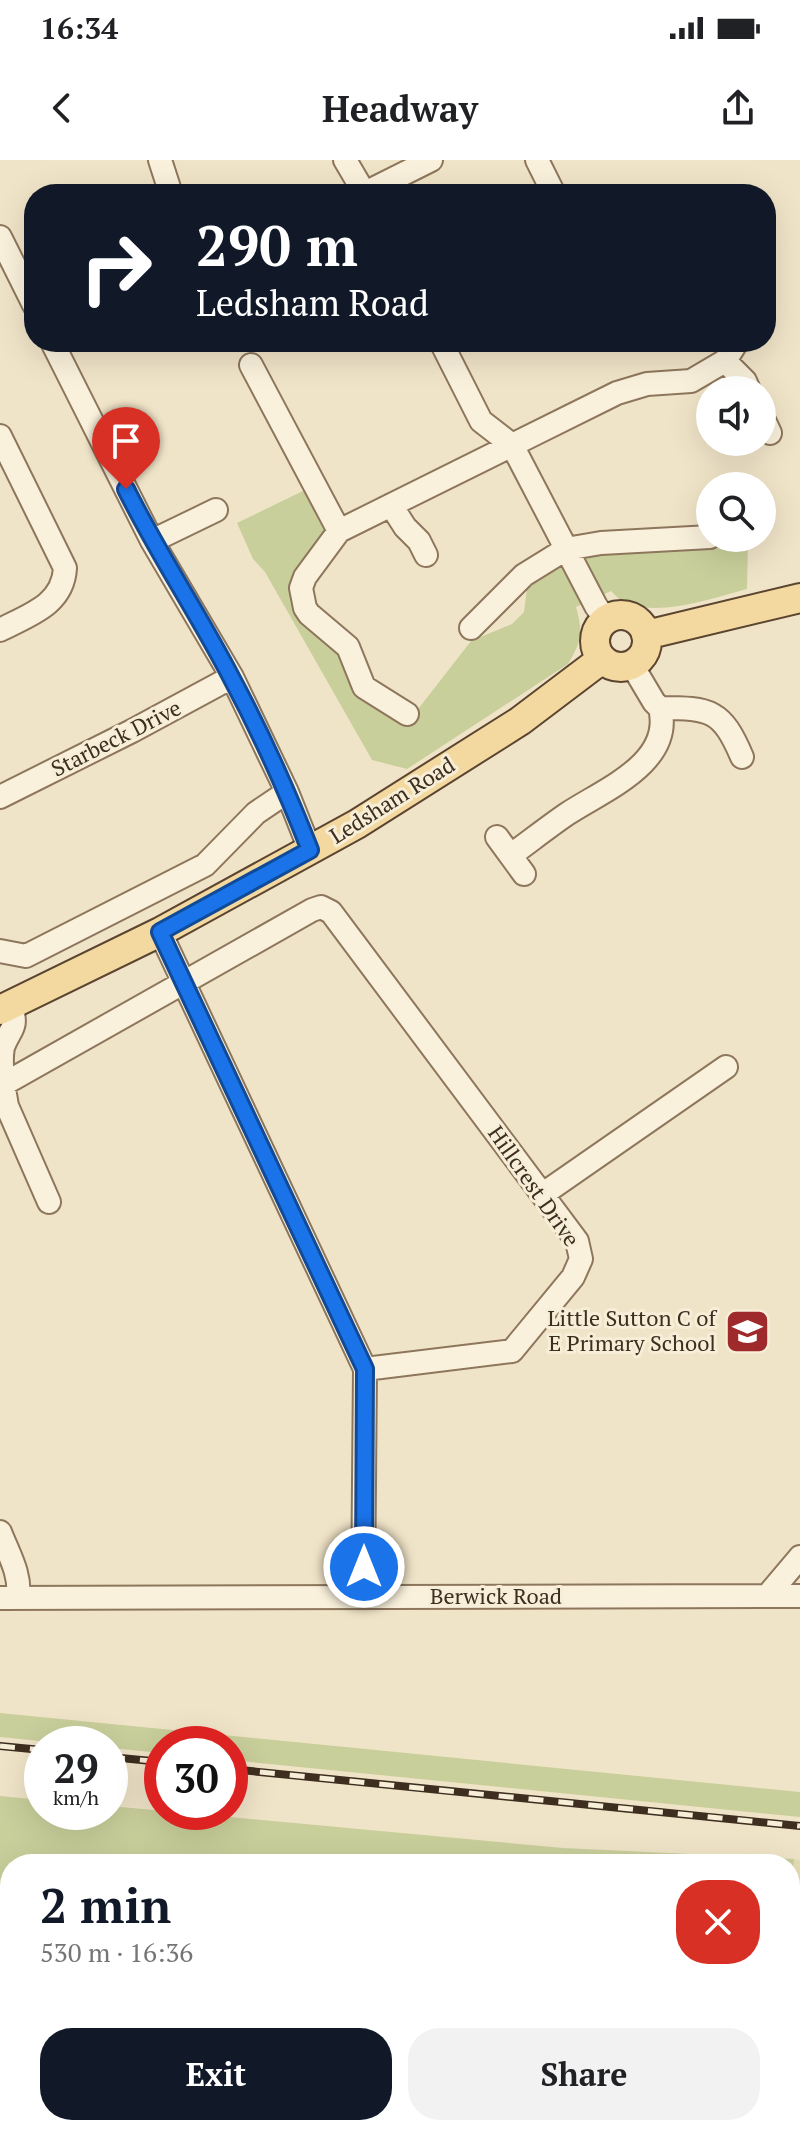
<!DOCTYPE html>
<html lang="en">
<head>
<meta charset="utf-8">
<style>
	:root { --surface:#fff; --page:#f2f2f2; --text:#202124; --muted:#757577; --accent:#111827 }
	body { margin:0; font-family:"PT Serif",serif; background:var(--page); color:var(--text); height:100vh; display:flex; flex-direction:column; font-size:30px; white-space:nowrap }
	* { box-sizing:border-box; margin:0 }
	p { font-size:26px; color:var(--muted) }
	.icon { flex:none; width:44px; height:44px; fill:none; stroke:currentColor; stroke-width:2; stroke-linecap:round; stroke-linejoin:round }
	.map { position:relative; flex:1; overflow:hidden }
	.side { position:absolute; left:0px; top:1694px; width:800px; height:282px; display:flex; flex-direction:column; background:var(--surface); border-radius:32px 32px 0 0; box-shadow:0 8px 32px #0002 }
	.side>* { flex:none }
	.guide { position:absolute; left:24px; top:24px; width:752px; height:168px; border-radius:32px; box-shadow:0 8px 32px #0002; background:#111827; color:#fff; overflow:hidden }
	.buttons { position:absolute; left:696px; top:216px; display:grid; gap:16px }
	.buttons a { display:grid; place-items:center; width:80px; height:80px; border-radius:50%; background:var(--surface); box-shadow:0 8px 32px #0002; font-size:40px }
	.speed { position:absolute; left:24px; top:1566px; display:flex; gap:16px; font-size:40px; font-weight:700; text-align:center }
	.speed>* { display:grid; place-content:center; width:104px; height:104px; border-radius:50%; background:var(--surface); box-shadow:0 8px 32px #0002; line-height:1 }
	.speed small { font-size:20px; font-weight:400 }
	.speed .limit { border:12px solid #d22; background:#fff; color:#111 }
	.pin { position:absolute; display:grid; place-items:center; width:68px; height:68px; color:#fff; margin:-82px -34px; border-radius:50% 50% 50% 0; rotate:-45deg; box-shadow:0 0 8px #0007 }
	.pin .icon { rotate:45deg }
	.me { position:absolute; width:88px; margin:-44px; rotate:0deg; stroke-linejoin:round; filter:drop-shadow(0 0 6px #0008) }
	.turn { display:flex; align-items:center; gap:28px; height:168px; padding:0 40px; font-size:36px }
	.turn .icon { width:104px; height:104px; stroke-width:2.5 }
	.turn b { display:block; font-size:56px; line-height:68px }
	.round { display:grid; place-items:center; flex:none; width:84px; height:84px; border-radius:32px; background:var(--page) }
	.summary { display:flex; align-items:center; justify-content:space-between; height:136px; padding:0 40px }
	h1 { font-size:48px; font-weight:700; line-height:60px; color:var(--accent) }
	.button { display:flex; gap:16px; margin-top:auto; padding:16px 40px }
	.button a { flex:1; height:92px; border-radius:32px; background:var(--accent); color:#fff; font-size:32px; font-weight:700; line-height:92px; text-align:center }
	.button a+a { background:var(--page); color:var(--text) }
	.status { display:flex; justify-content:space-between; align-items:center; height:56px; padding:0 40px; background:var(--surface); direction:ltr }
	.status svg { height:22px; fill:currentColor }
	header { display:flex; justify-content:space-between; align-items:center; height:104px; padding:0 40px; background:var(--surface); font-size:36px; font-weight:700 }
	.map>svg:first-child { display:block }
	.farmland { fill:#e6deb5 }
	.green { fill:#c9cf9b }
	.lines { fill:none; stroke-linecap:round; stroke-linejoin:round }
	.minor-casing { stroke:#8d765c; stroke-width:26 }
	.major-casing { stroke:#5b4430; stroke-width:32 }
	.minor { stroke:#faf1dc; stroke-width:22 }
	.major { stroke:#f3d9a0; stroke-width:28 }
	.rail-casing { stroke:#3d2e20; stroke-width:8 }
	.rail { stroke:#f7eed8; stroke-width:5; stroke-dasharray:15; stroke-linecap:butt }
	.route-casing { stroke:#114b97; stroke-width:20 }
	.route { stroke:#1a73e8; stroke-width:14 }
	.labels { text-anchor:middle; stroke-width:6; stroke-linejoin:round; paint-order:stroke }
	.street-label { font-size:22px; fill:#3d2e20; stroke:#f7eed8 }
	.poi-label { font-size:22px; fill:#3d2e20; stroke:#f7eed8; text-anchor:end }
</style>
</head>
<body>
<div class="status"><b>16:34</b><svg viewBox="0 0 49 12"><path d="M0 12V9h3v3zM5 12V6h3v6zM10 12V3h3v9zM15 12V0h3v12zM26 1h20v11H26zM47 4h2v5h-2z"/></svg></div>
<header><svg class="icon" aria-label="back" viewBox="0 0 24 24"><path d="M15 5l-7 7 7 7"/></svg>Headway<svg class="icon" aria-label="share" viewBox="0 0 24 24"><path d="M12 15V3M7 8l5-5 5 5M5 13v7h14v-7"/></svg></header>
<div class="map">
<svg width="800" height="1975" viewBox="0 0 800 1975">
	<rect width="100%" height="100%" fill="#f0e4c8"/>
	<path class="farmland" d="M 794,1699 L 800,1700 L 800,1975 L 757,1975 L 758,1966 L 790,1966 L 790,1732 Z"/>
	<path class="green" d="M 307,329 L 328,367 L 291,424 L 337,486 L 408,562 L 471,481 L 512,464 L 524,452 L 527,428 L 553,411 L 595,390 L 748,381 L 747,429 C 713,438 660,457 626,443 C 620,441 615,435 611,431 L 576,447 C 583,472 582,481 568,504 L 407,609 L 372,600 L 265,412 L 253,399 L 237,363 Z
		M 0,1553 L 800,1632 L 800,1657 L 230,1600 L 230,1584 L 162,1584 L 162,1593 L 110,1588 L 110,1584 L 69,1584 L 0,1577 Z
		M 0,1636 L 42,1640 L 42,1652 L 110,1652 L 110,1646 L 563,1688 L 794,1699 L 790,1732 L 790,1704 L 10,1704 L 10,1753 L 0,1751 Z
		M 546,1966 L 758,1966 L 757,1975 L 551,1975 Z"/>
	<g class="lines">
		<defs>
			<path id="minor" d="M 160,0 L 171,34
				M 345,0 L 365,34
				M 537,0 L 554,34
				M 363,34 L 431,0
				M 0,77 L 34,145
				M 52,182 L 152,381 L 232,517 L 287,632 L 310,690
				M 441,182 L 481,261 L 512,285 L 596,446 L 606,460
				M 725,201 L 745,221 L 749,230
				M 251,205 L 339,371
				M 762,256 L 770,273
				M 0,276 L 65,408 C 63,445 29,455 0,470
				M 391,345 L 405,367 L 419,381 L 426,395
				M 152,381 L 216,350
				M 471,468 L 524,415 L 566,389 L 601,383 L 710,377
				M 632,505 L 654,542 L 660,548
				M 407,554 L 364,527 L 348,487 L 309,454 L 305,448 L 301,428 L 305,417 L 339,371 L 617,233 L 647,224 L 691,221 L 725,201 L 737,182
				M 0,637 L 132,571 L 232,517
				M 497,677 L 524,714
				M 511,695 C 529,682 548,667 567,654 C 603,630 674,603 660,548 C 711,548 722,550 742,597
				M 160,772 L 365,1209 L 363,1436
				M 0,791 L 26,796 L 205,705 L 256,653 L 287,632
				M 11,844 C 18,871 11,866 3,887 C 0,903 4,930 7,946 L 49,1042
				M 4,924 L 312,750 L 321,747 L 331,752 L 577,1081 L 581,1099 L 573,1117 L 512,1191 L 365,1209
				M 543,1034 L 726,907
				M 0,1372 C 9,1395 21,1414 18,1438
				M 768,1435 L 800,1397
				M 0,1438 L 800,1436
				M 0,1903 L 10,1907
				M 228,1966 L 271,1975
				M 463,1975 L 477,1966"/>
			<path id="major" d="M595 481a26 26 0 1 1 52 0a26 26 0 1 1-52 0Z
				M 646,475 L 800,438
				M 0,850 L 160,772 L 357,664 L 520,561 L 602,499"/>
		</defs>
		<use href="#minor" class="minor-casing"/>
		<use href="#major" class="major-casing"/>
		<use href="#minor" class="minor"/>
		<use href="#major" class="major"/>
		<defs>
			<path id="rail" d="M 0,1586 L 42,1590
				M 110,1597 L 162,1602
				M 230,1609 L 800,1666"/>
		</defs>
		<use href="#rail" class="rail-casing"/>
		<use href="#rail" class="rail"/>
	</g>
	<g class="lines">
		<defs>
			<path id="route" d="M 126,329 C 158,394 198,453 231,517 C 261,573 287,631 310,690 L 160,772 L 365,1209 L 364,1407"/>
		</defs>
		<use href="#route" class="route-casing"/>
		<use href="#route" class="route"/>
	</g>
	<defs>
		<symbol id="school-square" viewBox="-11 -11 22 22"><rect x="-9" y="-9" width="18" height="18" rx="4" fill="#9e2a2b" stroke="#f7eed8"/><path d="M0-5L7-2L0 1L-7-2ZM-4 1L0 2.5L4 1V4Q0 6-4 4Z" fill="#fff"/></symbol>
	</defs>
	<g fill-rule="evenodd">
		<use href="#school-square" x="722" y="1146" width="51" height="51"/>
	</g>
	<g class="labels">
		<g class="street-label">
			<text transform="translate(116 578) rotate(-27)" y="8">Starbeck Drive</text>
			<text transform="translate(392 640) rotate(-32)" y="8">Ledsham Road</text>
			<text transform="translate(534 1026) rotate(55)" y="8">Hillcrest Drive</text>
			<text x="496" y="1444">Berwick Road</text>
		</g>
		<g class="poi-label">
			<text x="716" y="1166">Little Sutton C of<tspan x="716" dy="25">E Primary School</tspan></text>
		</g>
	</g>
</svg>
<div class="buttons">
<a><svg class="icon" aria-label="sound" viewBox="0 0 24 24"><path d="M4 9h4l5-4v14l-5-4H4zM17 9q2 3 0 6"/></svg></a>
<a><svg class="icon" aria-label="search" viewBox="0 0 24 24"><circle cx="10" cy="10" r="6"/><path d="M15 15l6 6"/></svg></a>
</div>
<div class="speed"><div>29<small>km/h</small></div><div class="limit">30</div></div>
<div class="pin" style="left:126px;top:329px;background:#d93025"><svg class="icon" aria-label="arrive" viewBox="0 0 24 24"><path d="M6 21V4h12l-3 4 3 4H6"/></svg></div>
<svg class="me" style="left:364px;top:1407px" viewBox="-20 -20 40 40"><circle r="17" fill="#1a73e8" stroke="#fff" stroke-width="3"/><path d="M0-11L8 9 0 5-8 9z" fill="#fff"/></svg>
<div class="guide">
<div class="turn"><svg class="icon" aria-label="right" viewBox="0 0 24 24"><path d="M7 20v-9h11M14 6l5 5-5 5"/></svg><div><b>290 m</b>Ledsham Road</div></div>
</div>
<section class="side">
<div class="summary"><div><h1>2 min</h1><p>530 m · 16:36</p></div><a class="round" style="background:#d93025;color:#fff"><svg class="icon" aria-label="close" viewBox="0 0 24 24"><path d="M6 6l12 12M18 6L6 18"/></svg></a></div>
<div class="button"><a>Exit</a><a>Share</a></div>
</section>
</div>
</body>
</html>
